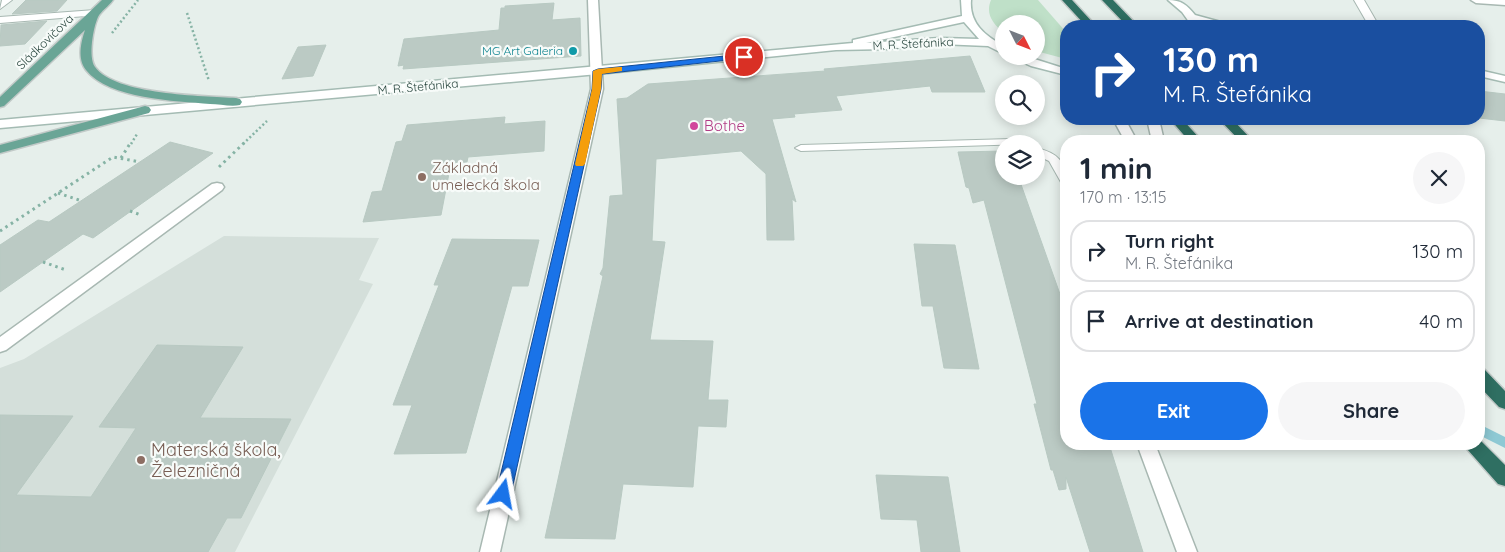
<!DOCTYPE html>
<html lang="en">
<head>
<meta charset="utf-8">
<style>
	:root { --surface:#fff; --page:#f6f6f7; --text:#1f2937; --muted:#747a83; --line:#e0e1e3; --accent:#1a73e8 }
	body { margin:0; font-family:Quicksand,sans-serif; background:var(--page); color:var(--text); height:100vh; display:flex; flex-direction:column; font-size:19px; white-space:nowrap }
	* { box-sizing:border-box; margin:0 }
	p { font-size:16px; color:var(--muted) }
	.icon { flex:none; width:28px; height:28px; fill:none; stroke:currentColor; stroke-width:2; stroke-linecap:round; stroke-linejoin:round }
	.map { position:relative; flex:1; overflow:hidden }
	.sheet { position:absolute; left:1060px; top:135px; width:425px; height:315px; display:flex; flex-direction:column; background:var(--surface); border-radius:20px; box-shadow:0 2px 12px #0003 }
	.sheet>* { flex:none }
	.hud { position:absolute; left:1060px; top:20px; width:425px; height:105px; border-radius:20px; box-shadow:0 2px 12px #0003; background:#1a4fa0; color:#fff; overflow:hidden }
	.needle { width:32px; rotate:132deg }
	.fabs { position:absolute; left:995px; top:15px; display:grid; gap:10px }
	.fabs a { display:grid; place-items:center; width:50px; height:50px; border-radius:50%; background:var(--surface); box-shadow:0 2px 12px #0003; font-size:25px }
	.pin { position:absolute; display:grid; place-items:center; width:42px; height:42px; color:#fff; margin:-21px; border:2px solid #fff; border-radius:50%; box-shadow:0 1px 5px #0007 }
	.me { position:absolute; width:55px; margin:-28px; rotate:13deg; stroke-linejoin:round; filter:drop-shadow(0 0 4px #0008) }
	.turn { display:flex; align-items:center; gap:18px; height:105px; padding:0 20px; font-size:22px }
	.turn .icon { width:65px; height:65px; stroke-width:2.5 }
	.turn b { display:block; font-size:35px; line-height:42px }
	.round { display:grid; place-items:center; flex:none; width:52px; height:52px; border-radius:26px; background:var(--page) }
	.overview { display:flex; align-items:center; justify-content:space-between; height:85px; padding:0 20px }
	h1 { font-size:30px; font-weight:800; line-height:38px }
	.cta { display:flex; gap:10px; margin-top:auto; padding:10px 20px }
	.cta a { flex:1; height:58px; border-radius:30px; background:var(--accent); color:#fff; font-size:20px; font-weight:800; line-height:58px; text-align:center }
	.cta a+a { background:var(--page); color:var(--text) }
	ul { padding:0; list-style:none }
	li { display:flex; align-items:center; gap:15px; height:62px; margin:0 10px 8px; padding:0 10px; border:2px solid var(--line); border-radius:20px }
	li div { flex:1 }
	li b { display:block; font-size:19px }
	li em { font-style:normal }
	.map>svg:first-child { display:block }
	.built { fill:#d4dfda }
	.green { fill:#bfe0c8 }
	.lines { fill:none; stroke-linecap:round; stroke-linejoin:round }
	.stream { fill:#8ec9d4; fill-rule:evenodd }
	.building { fill:#bbcac4; stroke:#b8c9c2 }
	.lane-casing { stroke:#a8b8b2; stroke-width:2 }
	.street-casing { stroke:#a8b8b2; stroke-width:3 }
	.secondary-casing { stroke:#a4bbb3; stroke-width:3 }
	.primary-casing { stroke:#c2cac8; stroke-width:3 }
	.highway-casing { stroke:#c2cac8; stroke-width:3 }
	.path-far1 { stroke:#86b3a5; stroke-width:2.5; stroke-dasharray:2 2.5; stroke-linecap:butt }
	.path { stroke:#86b3a5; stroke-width:3; stroke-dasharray:2.5 4; stroke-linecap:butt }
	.lane { fill:#fff; fill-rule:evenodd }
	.street { fill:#fff; fill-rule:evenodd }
	.secondary { fill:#fff; fill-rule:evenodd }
	.primary { fill:#6aa596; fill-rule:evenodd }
	.highway { fill:#2f6f62; fill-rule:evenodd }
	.route { fill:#1a73e8; stroke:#114b97 }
	.slow { fill:#f59e0b }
	.culture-dot { fill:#0f9aa8; stroke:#f7fbf9; stroke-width:2 }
	.hotel-dot { fill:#d1479c; stroke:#f7fbf9; stroke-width:2 }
	.education-dot { fill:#8d6e63; stroke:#f7fbf9; stroke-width:2 }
	.labels { text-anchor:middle; stroke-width:4.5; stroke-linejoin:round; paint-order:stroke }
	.far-street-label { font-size:12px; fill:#24423a; stroke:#f7fbf9 }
	.far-culture-label { font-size:12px; fill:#0d838f; stroke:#f7fbf9; text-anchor:end }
	.hotel-label { font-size:15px; fill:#b23c85; stroke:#f7fbf9; text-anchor:start }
	.education-label { font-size:15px; fill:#785e54; stroke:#f7fbf9; text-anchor:start }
	.near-education-label { font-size:18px; fill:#785e54; stroke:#f7fbf9; text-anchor:start }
</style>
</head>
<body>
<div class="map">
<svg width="1505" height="552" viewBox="0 0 1505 552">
	<rect width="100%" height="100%" fill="#e6efeb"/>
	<path class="built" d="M 224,236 L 379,238 L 359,280 L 373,284 L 235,552 L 0,552 L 0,368 L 24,359 Z"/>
	<path class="green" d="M 991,0 L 1038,0 L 1066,32 L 1066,59 L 1036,51 L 1036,24 L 1004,24 L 1004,33 C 993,24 985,14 991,0 Z"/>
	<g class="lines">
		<path class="stream" d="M 1479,424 L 1505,437 L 1505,448 L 1479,435 Z"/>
	</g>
	<path class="building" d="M 26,0 L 67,0 L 57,11 L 12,14 Z
		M 554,3 L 552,20 L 580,18 L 581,56 L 403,69 L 404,65 L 398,66 L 404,39 L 499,30 L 501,8 L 505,8 L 505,6 Z
		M 47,21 L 25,44 L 0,46 L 1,25 Z
		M 326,45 L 313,76 L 282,79 L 298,47 Z
		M 970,56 L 985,92 L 932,92 L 930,86 L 836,96 L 842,110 L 794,114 L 795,117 L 772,119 L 796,202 L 792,199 L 794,240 L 767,240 L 766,174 L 741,151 L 656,159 L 652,241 L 665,242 L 650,340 L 713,341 L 708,400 L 728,400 L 726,427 L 698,426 L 693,487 L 623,484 L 615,539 L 545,538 L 603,276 L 600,274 L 603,268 L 610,196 L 623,195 L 617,99 L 627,98 L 648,84 L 825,71 L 824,69 Z
		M 1479,91 L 1505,94 L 1505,121 L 1479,118 Z
		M 505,117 L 504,124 L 545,121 L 544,151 L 468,157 L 467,162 L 451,163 L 441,215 L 363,222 L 372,192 L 382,191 L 396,142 L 402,141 L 407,125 Z
		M 170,142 L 213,153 L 93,238 L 83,234 L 0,292 L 0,245 L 38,220 L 49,222 Z
		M 1004,151 L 1004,176 L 1018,176 L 1066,311 L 1066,444 L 1109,444 L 1143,552 L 1090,552 L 1066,477 L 1066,489 L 1059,490 L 1053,470 L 1051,470 L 1034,404 L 1037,404 L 984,200 L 973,203 L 969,188 L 966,187 L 958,152 Z
		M 452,239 L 539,240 L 528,286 L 512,286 L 466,453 L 394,454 L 412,405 L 393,405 L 439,285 L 434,285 Z
		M 914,244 L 955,245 L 979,369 L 944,368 L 933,306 L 922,306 Z
		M 157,345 L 243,347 L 200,418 L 291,419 L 241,518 L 227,518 L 208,552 L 0,552 L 0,415 L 73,416 L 16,495 L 91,497 L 136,428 L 99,427 Z
		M 876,475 L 948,477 L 960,552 L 921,552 L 917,520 L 881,519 Z"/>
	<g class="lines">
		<defs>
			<path id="lane" d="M 2,0 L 12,0 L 0,9 Z
				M 1354,0 L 1364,0 L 1379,26 L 1369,26 Z
				M 95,10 L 100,13 L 98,15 L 0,23 L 0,17 Z
				M 1011,139 L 1023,144 L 801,151 L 795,148 L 801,145 Z
				M 1036,148 C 1059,153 1066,162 1066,185 L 1062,184 L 1049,161 L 1036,155 Z"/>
			<path id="street" d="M 588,0 L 598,0 L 603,89 L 500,552 L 480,552 L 591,89 Z
				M 1471,0 L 1505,0 L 1505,5 L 1476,3 Z
				M 1113,119 L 1125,119 L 1137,141 L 1125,141 Z
				M 1147,119 L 1159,119 L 1164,141 L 1152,141 Z
				M 217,183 L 222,184 L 224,187 L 222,190 L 6,350 L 0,352 L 0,337 L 212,184 Z
				M 1137,444 L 1155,444 L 1197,552 L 1177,552 Z"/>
			<path id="secondary" d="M 961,0 L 971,0 C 969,23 985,36 1004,46 L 1004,54 L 988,46 L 940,44 L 887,49 L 836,50 L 598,74 L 0,128 L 0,120 L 853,43 L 853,40 L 962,16 ZM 964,22 L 979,39 L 940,38 L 866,43 Z
				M 1168,0 C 1181,0 1187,5 1195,15 L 1228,24 L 1229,26 L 1213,26 L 1200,23 L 1202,26 L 1192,26 L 1182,12 Z
				M 1009,56 L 1025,56 L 1066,69 L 1066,75 L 1031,66 Z
				M 1479,70 L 1505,76 L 1505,82 L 1479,76 Z"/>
			<path id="primary" d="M 102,0 L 113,0 C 109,6 101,11 98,17 C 93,28 88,57 95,67 C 115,95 203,96 236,98 L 240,99 L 242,102 L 240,105 C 231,107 219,104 210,104 C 176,101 109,99 86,70 C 77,59 81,42 85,30 L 4,106 L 0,107 L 0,97 Z
				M 145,106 L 149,107 L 151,110 L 149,113 L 0,153 L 0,145 Z"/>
			<path id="highway" d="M 1062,0 L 1072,0 L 1096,26 L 1086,26 Z
				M 1102,0 L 1113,0 L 1138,26 L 1127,26 Z
				M 1170,119 L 1182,119 L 1202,141 L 1189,141 Z
				M 1219,119 L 1232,119 L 1253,141 L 1240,141 Z
				M 1479,368 L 1485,370 L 1505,391 L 1505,409 L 1499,407 L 1479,386 Z
				M 1479,439 L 1505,465 L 1505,486 L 1498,484 L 1467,449 L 1464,444 L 1479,444 Z"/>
		</defs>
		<use href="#lane" class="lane-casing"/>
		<use href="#street" class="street-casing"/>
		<use href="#secondary" class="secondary-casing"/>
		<use href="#primary" class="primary-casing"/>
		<use href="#highway" class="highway-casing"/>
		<path class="path-far1" d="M 187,13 L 209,81
			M 112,33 L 138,0
			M 131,144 L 137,134
			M 243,144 L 267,121"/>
		<path class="path" d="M 121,158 L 131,142
			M 219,167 L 245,142
			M 58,193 L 82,201
			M 130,211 L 141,215
			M 0,231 L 113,157 L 140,162
			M 43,262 L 66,270"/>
		<use href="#lane" class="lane"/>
		<use href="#street" class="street"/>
		<use href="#secondary" class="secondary"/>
		<use href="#primary" class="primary"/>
		<use href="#highway" class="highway"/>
	</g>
	<path class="route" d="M 744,54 L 749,57 L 747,58 L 602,74 L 601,89 L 511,494 L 508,499 L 503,501 L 498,499 L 496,494 L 592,89 L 593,71 L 598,69 Z"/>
	<path class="slow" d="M 619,67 L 622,67 L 622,71 L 602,74 L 601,89 L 585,164 L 583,166 L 576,166 L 575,164 L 592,89 L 593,71 L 598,69 Z"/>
	<circle class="culture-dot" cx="573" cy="51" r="5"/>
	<circle class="hotel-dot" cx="694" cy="126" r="5"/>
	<g class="education-dot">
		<circle cx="422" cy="177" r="5"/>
		<circle cx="141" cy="460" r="5"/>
	</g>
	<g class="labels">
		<g class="far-street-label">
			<text transform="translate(45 42) rotate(-44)" y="4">Sládkovičova</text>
			<text transform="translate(913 44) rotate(-3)" y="4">M. R. Štefánika</text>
			<text transform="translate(418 87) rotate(-5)" y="4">M. R. Štefánika</text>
		</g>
		<g class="far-culture-label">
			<text x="563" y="55">MG Art Galeria</text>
		</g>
		<g class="hotel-label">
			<text x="704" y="131">Bothe</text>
		</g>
		<g class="education-label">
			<text x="432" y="173">Základná<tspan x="432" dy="17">umelecká škola</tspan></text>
		</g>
		<g class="near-education-label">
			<text x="151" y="456">Materská škola,<tspan x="151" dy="21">Železničná</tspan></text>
		</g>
	</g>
</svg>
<div class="fabs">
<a><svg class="needle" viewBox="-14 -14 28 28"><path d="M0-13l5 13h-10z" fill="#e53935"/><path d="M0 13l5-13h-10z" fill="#747a83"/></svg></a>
<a><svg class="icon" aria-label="search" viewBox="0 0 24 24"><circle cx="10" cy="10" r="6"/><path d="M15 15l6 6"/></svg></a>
<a><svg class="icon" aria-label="layers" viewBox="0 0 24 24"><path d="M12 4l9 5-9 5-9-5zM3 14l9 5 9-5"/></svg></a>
</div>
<div class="pin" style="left:744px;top:57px;background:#d93025"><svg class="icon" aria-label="arrive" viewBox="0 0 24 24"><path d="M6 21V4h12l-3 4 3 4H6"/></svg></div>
<svg class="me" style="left:503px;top:494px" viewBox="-20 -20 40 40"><path d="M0-17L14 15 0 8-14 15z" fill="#1a73e8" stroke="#fff" stroke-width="4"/></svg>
<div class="hud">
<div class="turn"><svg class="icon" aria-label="right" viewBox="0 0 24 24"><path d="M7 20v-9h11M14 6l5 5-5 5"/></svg><div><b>130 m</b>M. R. Štefánika</div></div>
</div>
<section class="sheet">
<div class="overview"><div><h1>1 min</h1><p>170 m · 13:15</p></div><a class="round"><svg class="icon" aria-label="close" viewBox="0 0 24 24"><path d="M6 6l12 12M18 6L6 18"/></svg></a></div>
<ul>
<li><svg class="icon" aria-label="right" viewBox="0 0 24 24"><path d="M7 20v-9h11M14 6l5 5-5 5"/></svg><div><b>Turn right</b><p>M. R. Štefánika</p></div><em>130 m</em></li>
<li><svg class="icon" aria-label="arrive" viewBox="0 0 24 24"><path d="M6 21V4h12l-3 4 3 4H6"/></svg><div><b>Arrive at destination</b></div><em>40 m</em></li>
</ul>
<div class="cta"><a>Exit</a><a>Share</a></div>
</section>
</div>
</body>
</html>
